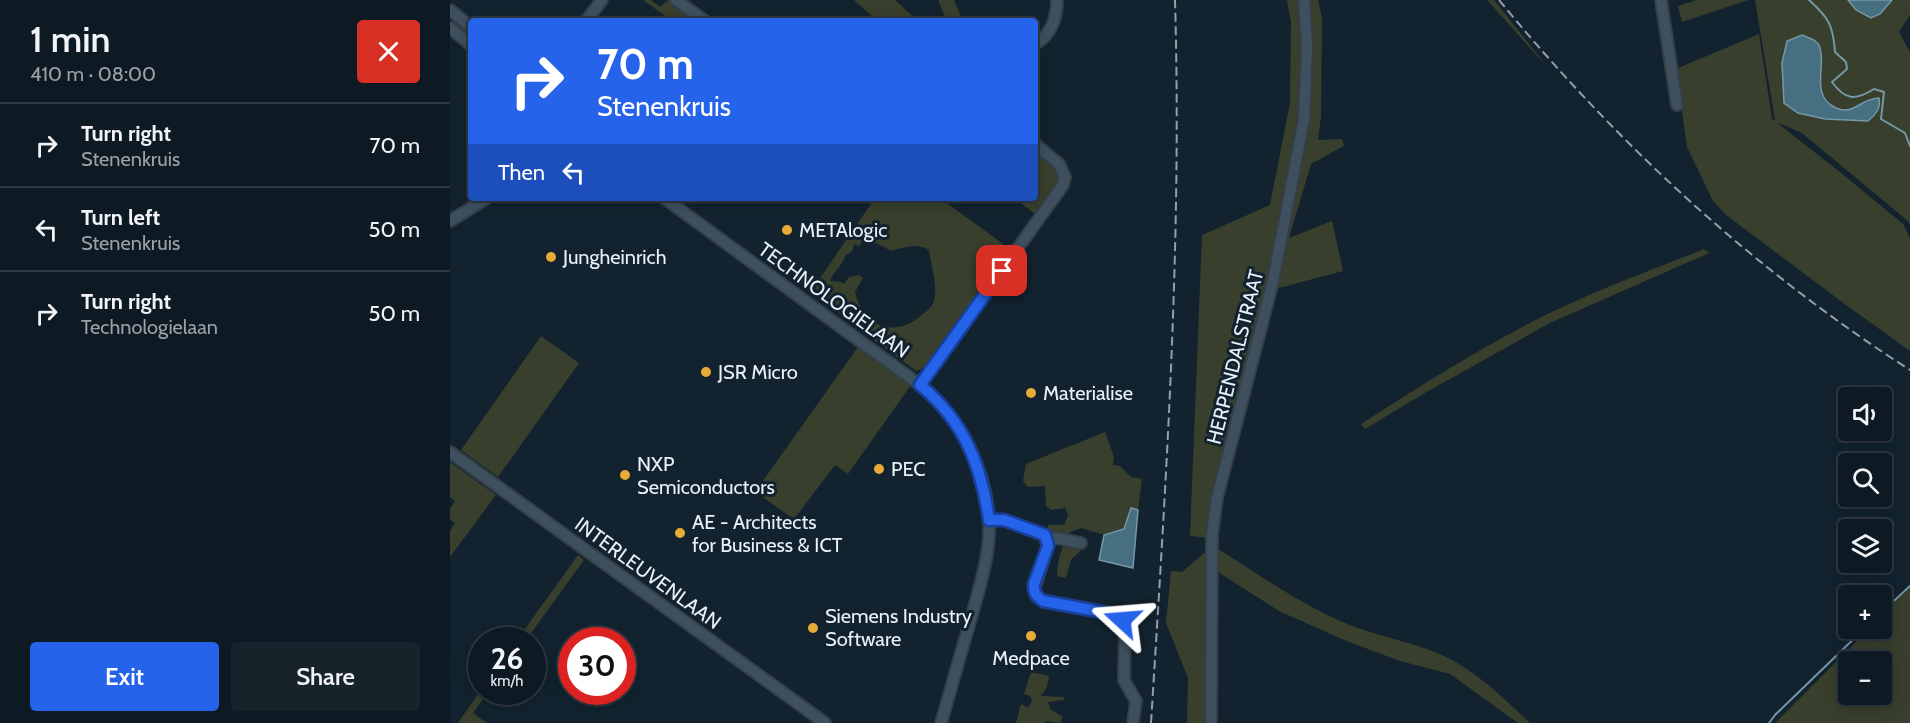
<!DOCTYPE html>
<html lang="en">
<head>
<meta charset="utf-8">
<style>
	:root { --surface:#0e1a23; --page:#17232b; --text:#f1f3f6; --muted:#9ba1a6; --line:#2e3841; --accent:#2563eb }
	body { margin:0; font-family:Cabin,sans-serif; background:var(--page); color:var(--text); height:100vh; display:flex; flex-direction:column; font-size:22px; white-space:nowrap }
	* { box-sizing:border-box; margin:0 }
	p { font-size:20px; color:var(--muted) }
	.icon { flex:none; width:33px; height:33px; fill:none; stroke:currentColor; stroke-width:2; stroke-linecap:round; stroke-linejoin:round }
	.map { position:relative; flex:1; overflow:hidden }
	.details { display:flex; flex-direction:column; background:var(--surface); width:450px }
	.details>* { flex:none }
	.banner { position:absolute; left:18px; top:18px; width:570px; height:183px; border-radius:6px; box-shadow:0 3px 15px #0003,0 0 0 2px var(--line); background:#2563eb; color:#fff; overflow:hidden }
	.buttons { position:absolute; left:1388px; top:387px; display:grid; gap:12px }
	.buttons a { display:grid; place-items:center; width:54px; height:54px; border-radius:6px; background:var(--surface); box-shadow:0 3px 15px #0003,0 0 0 2px var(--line); font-size:30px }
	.speed { position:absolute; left:18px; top:627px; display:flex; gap:12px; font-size:30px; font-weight:700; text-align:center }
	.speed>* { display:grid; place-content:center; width:78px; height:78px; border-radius:50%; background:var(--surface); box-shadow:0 3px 15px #0003,0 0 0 2px var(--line); line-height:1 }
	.speed small { font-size:15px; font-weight:400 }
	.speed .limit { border:9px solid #d22; background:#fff; color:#111 }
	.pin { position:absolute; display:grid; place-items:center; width:51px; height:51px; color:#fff; margin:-26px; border-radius:12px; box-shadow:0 3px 9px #0006 }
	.me { position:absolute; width:66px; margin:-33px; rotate:289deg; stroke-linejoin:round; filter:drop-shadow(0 0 4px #0008) }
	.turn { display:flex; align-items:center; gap:21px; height:126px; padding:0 30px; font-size:27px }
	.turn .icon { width:78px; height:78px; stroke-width:2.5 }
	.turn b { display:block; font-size:42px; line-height:51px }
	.then { display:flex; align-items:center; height:57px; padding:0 30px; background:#0003; gap:12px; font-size:22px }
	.round { display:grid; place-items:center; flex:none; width:63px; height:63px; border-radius:6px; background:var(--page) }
	.summary { display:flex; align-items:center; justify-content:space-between; height:102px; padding:0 30px }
	h1 { font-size:36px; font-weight:600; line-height:45px }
	.cta { display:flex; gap:12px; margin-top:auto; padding:12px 30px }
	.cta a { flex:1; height:69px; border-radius:6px; background:var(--accent); color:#fff; font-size:24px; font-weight:600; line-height:69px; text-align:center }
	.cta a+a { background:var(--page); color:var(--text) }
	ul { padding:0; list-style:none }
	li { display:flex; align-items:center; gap:18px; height:84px; padding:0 30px; border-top:2px solid var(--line) }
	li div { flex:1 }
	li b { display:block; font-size:22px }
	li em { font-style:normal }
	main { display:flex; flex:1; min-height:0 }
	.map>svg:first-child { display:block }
	.green { fill:#383f2c; fill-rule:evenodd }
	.water { fill:#467082; stroke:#7697a6; stroke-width:1.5 }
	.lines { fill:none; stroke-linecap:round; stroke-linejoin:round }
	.stream { stroke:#7697a6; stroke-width:2 }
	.minor-casing { stroke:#343f49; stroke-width:14 }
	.minor { stroke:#3e505e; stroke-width:10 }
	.rail { stroke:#93a0aa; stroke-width:2; stroke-dasharray:9 4.5; stroke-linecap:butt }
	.route-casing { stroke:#184099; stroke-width:15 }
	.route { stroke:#2563eb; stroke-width:10 }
	.poi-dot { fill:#e6ac36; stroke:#12232f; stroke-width:2 }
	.labels { text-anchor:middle; stroke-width:6; stroke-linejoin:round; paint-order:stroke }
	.poi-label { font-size:20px; fill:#e7f2fa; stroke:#12232f; text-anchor:start }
	.street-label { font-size:20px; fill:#e7f2fa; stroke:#12232f }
</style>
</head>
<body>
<main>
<section class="details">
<div class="summary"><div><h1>1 min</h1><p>410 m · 08:00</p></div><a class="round" style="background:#d93025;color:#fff"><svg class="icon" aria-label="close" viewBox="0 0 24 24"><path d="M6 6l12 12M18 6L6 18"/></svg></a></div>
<ul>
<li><svg class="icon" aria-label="right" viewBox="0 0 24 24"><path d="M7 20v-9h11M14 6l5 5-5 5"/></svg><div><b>Turn right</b><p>Stenenkruis</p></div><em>70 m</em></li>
<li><svg class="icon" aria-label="left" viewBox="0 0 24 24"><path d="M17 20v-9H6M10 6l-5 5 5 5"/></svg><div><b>Turn left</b><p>Stenenkruis</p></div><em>50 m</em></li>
<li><svg class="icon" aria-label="right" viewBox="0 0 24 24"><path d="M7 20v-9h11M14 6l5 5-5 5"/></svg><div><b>Turn right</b><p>Technologielaan</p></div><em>50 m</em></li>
</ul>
<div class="cta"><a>Exit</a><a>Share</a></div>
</section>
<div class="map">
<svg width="1460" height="723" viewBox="0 0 1460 723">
	<rect width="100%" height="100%" fill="#12232f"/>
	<path class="green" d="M 193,0 L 201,0 L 210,7 L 218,0 L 246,21 L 222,21 Z
		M 404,0 L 445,0 L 468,21 L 427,21 Z
		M 488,0 L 504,0 L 513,21 L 497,21 Z
		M 837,0 L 868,0 L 872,18 L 871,116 L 868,140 L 892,139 L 894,146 L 861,164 L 839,238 L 882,221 L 893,271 L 825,289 L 758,538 L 740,536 L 752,235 L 820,205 L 840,103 L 841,22 Z
		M 1037,0 L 1044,0 L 1099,69 Z
		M 1247,0 L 1298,0 L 1232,22 L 1228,6 Z
		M 1305,0 L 1460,0 L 1460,15 L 1449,32 L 1460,52 L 1460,226 L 1458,221 L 1352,133 L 1326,122 L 1390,172 L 1453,224 L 1460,238 L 1460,351 L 1396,305 L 1276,215 L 1263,201 L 1237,147 L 1226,69 L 1309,34 L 1322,119 L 1325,120 ZM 1370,48 C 1370,77 1363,104 1399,111 L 1413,102 L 1427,113 L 1418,121 L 1375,119 L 1348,113 Z
		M 585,144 L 615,177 L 590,218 L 564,198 L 585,198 Z
		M 425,198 L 490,198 L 552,243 L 554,250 L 547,267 L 476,367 L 466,371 L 377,305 L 371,294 L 364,287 ZM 415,236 C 419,241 433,245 440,251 C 453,248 467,242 479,250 C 481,266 488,286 484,301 C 481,309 474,313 468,318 C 440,338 413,325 405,292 L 413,278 L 409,275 L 399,277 L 394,284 L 391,282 L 380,281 C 384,271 392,266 395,256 L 402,251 L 404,244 L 409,246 Z
		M 1254,249 L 1259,253 L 1100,323 L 973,394 L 915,429 L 911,424 C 965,389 1019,355 1076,325 C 1133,295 1194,273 1254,249 Z
		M 91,336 L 129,363 L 48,477 L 11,450 Z
		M 408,347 L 461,385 L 398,474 L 385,465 L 344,519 L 305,492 Z
		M 655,432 L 664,457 L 663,465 L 670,466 L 681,477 L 692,479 L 688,510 L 681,508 L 674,529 L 654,535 L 631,528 L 620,532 L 617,540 L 597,539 L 598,525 L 614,525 L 618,515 L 615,508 L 601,510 L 596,506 L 595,486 L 578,487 L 573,481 L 576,464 Z
		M 0,462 L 46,495 L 0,557 L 0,531 L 5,523 L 0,519 L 0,509 L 5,501 L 0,497 Z
		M 617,541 L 630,544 L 632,548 C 630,553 625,555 622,559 C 618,565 620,570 615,578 L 607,576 C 608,563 609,551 617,541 Z
		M 765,547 C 806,573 846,601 890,621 C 924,636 961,641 994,656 C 1028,672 1053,698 1080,723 L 1068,723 L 1000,674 L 950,661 L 894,640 L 829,611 L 765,570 Z
		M 760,548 L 759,723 L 737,723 L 738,678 L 716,623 L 721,571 L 732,572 Z
		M 128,555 L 134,560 L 76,640 L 67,640 Z
		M 1460,587 L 1460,723 L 1325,723 L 1419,629 L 1431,628 L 1431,616 ZM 1398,662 L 1431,662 L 1431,694 L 1398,694 Z
		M 581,672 L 599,676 L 597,687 L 591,696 L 614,697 L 614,700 L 598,702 L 600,709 L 613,717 L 610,723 L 595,721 L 595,723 L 566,723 L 571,704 L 578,708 L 582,701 L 580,696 L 574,694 Z
		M 31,690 L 32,692 L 38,692 L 23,713 L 37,723 L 8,723 Z"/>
	<path class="water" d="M 1398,0 L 1442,0 L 1430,14 L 1421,18 L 1406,10 Z
		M 1352,35 C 1359,38 1368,40 1370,48 C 1376,67 1360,96 1386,108 C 1404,116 1411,98 1429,98 C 1431,109 1426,114 1418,121 L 1375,119 L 1348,113 L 1334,103 L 1332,63 L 1337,41 Z
		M 681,508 L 688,510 L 683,568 L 649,560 L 654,535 L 674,529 Z"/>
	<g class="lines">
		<path class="stream" d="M 1359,0 C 1379,18 1383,25 1385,52 L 1396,62 L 1397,69 L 1382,82 C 1395,100 1405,101 1424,89 L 1434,92 L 1431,119 L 1455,133 L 1460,146
			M 1431,613 L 1460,586
			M 1319,723 L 1325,715 L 1415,628"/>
		<defs>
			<path id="minor" d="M 226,0 L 255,21
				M 1211,0 L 1227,105
				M 0,10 L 21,27
				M 136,21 L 152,0
				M 0,28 L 21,45
				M 585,44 C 601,36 607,17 607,0
				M 214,198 L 470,385 C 510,418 535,466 539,519 C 541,553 529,589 520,622 C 510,655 501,689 491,723
				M 0,221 L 37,198
				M 470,385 L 613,185 L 615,177 L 609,164 L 585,144
				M 0,452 L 375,723
				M 539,520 L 554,520 L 595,535 L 598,546 L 584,590 L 586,596 L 593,601 L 658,613 L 667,616 L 675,626 L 674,680 L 686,701 L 683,723
				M 597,539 L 606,538 L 631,543
				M 761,723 L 762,535 L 767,498 L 823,281 L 854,119 L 857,46 L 854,0"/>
		</defs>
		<use href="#minor" class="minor-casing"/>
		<use href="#minor" class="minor"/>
		<path class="rail" d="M 1049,0 C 1167,144 1304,270 1460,370
			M 701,723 C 716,482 732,242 725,0"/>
	</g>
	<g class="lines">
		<defs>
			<path id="route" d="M 552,271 L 470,385 C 514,421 531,464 539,520 L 554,520 L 595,535 L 598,546 L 584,584 C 583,592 586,596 593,601 L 658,613 L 672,620"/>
		</defs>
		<use href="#route" class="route-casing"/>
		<use href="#route" class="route"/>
	</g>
	<g class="poi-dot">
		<circle cx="337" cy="230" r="6"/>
		<circle cx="101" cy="257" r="6"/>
		<circle cx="256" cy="372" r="6"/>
		<circle cx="581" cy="393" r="6"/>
		<circle cx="429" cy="469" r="6"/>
		<circle cx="175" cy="475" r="6"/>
		<circle cx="230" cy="533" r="6"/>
		<circle cx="363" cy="628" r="6"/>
		<circle cx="581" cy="636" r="6"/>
	</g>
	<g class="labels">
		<g class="poi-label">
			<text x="349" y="237">METAlogic</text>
			<text x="113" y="264">Jungheinrich</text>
			<text x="268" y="379">JSR Micro</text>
			<text x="593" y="400">Materialise</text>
			<text x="187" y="471">NXP<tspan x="187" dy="23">Semiconductors</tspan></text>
			<text x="441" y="476">PEC</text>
			<text x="242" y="529">AE - Architects<tspan x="242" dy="23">for Business &amp; ICT</tspan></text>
			<text x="375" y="623">Siemens Industry<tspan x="375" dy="23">Software</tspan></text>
			<text x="581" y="665" text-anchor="middle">Medpace</text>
		</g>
		<g class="street-label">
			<text transform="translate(384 300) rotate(36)" y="7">TECHNOLOGIELAAN</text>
			<text transform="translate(785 357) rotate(-76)" y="7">HERPENDALSTRAAT</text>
			<text transform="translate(198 573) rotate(36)" y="7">INTERLEUVENLAAN</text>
		</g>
	</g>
</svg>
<div class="buttons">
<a><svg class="icon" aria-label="sound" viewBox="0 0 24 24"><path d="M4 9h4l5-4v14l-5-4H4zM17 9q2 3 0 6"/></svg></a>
<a><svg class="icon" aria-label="search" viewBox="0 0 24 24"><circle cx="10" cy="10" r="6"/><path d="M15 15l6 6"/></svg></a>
<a><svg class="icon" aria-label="layers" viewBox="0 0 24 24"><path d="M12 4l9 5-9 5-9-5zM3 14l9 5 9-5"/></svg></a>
<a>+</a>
<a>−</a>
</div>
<div class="speed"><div>26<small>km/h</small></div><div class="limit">30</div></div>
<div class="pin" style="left:552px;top:271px;background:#d93025"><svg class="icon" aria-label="arrive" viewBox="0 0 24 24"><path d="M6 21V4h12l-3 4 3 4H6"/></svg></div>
<svg class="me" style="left:672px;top:620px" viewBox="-20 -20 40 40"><path d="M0-17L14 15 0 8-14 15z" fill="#2563eb" stroke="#fff" stroke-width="4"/></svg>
<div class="banner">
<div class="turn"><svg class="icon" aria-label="right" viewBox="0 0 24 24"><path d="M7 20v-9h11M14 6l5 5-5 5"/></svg><div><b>70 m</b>Stenenkruis</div></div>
<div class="then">Then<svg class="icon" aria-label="left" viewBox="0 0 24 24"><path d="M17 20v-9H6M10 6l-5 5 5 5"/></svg></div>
</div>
</div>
</main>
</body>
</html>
